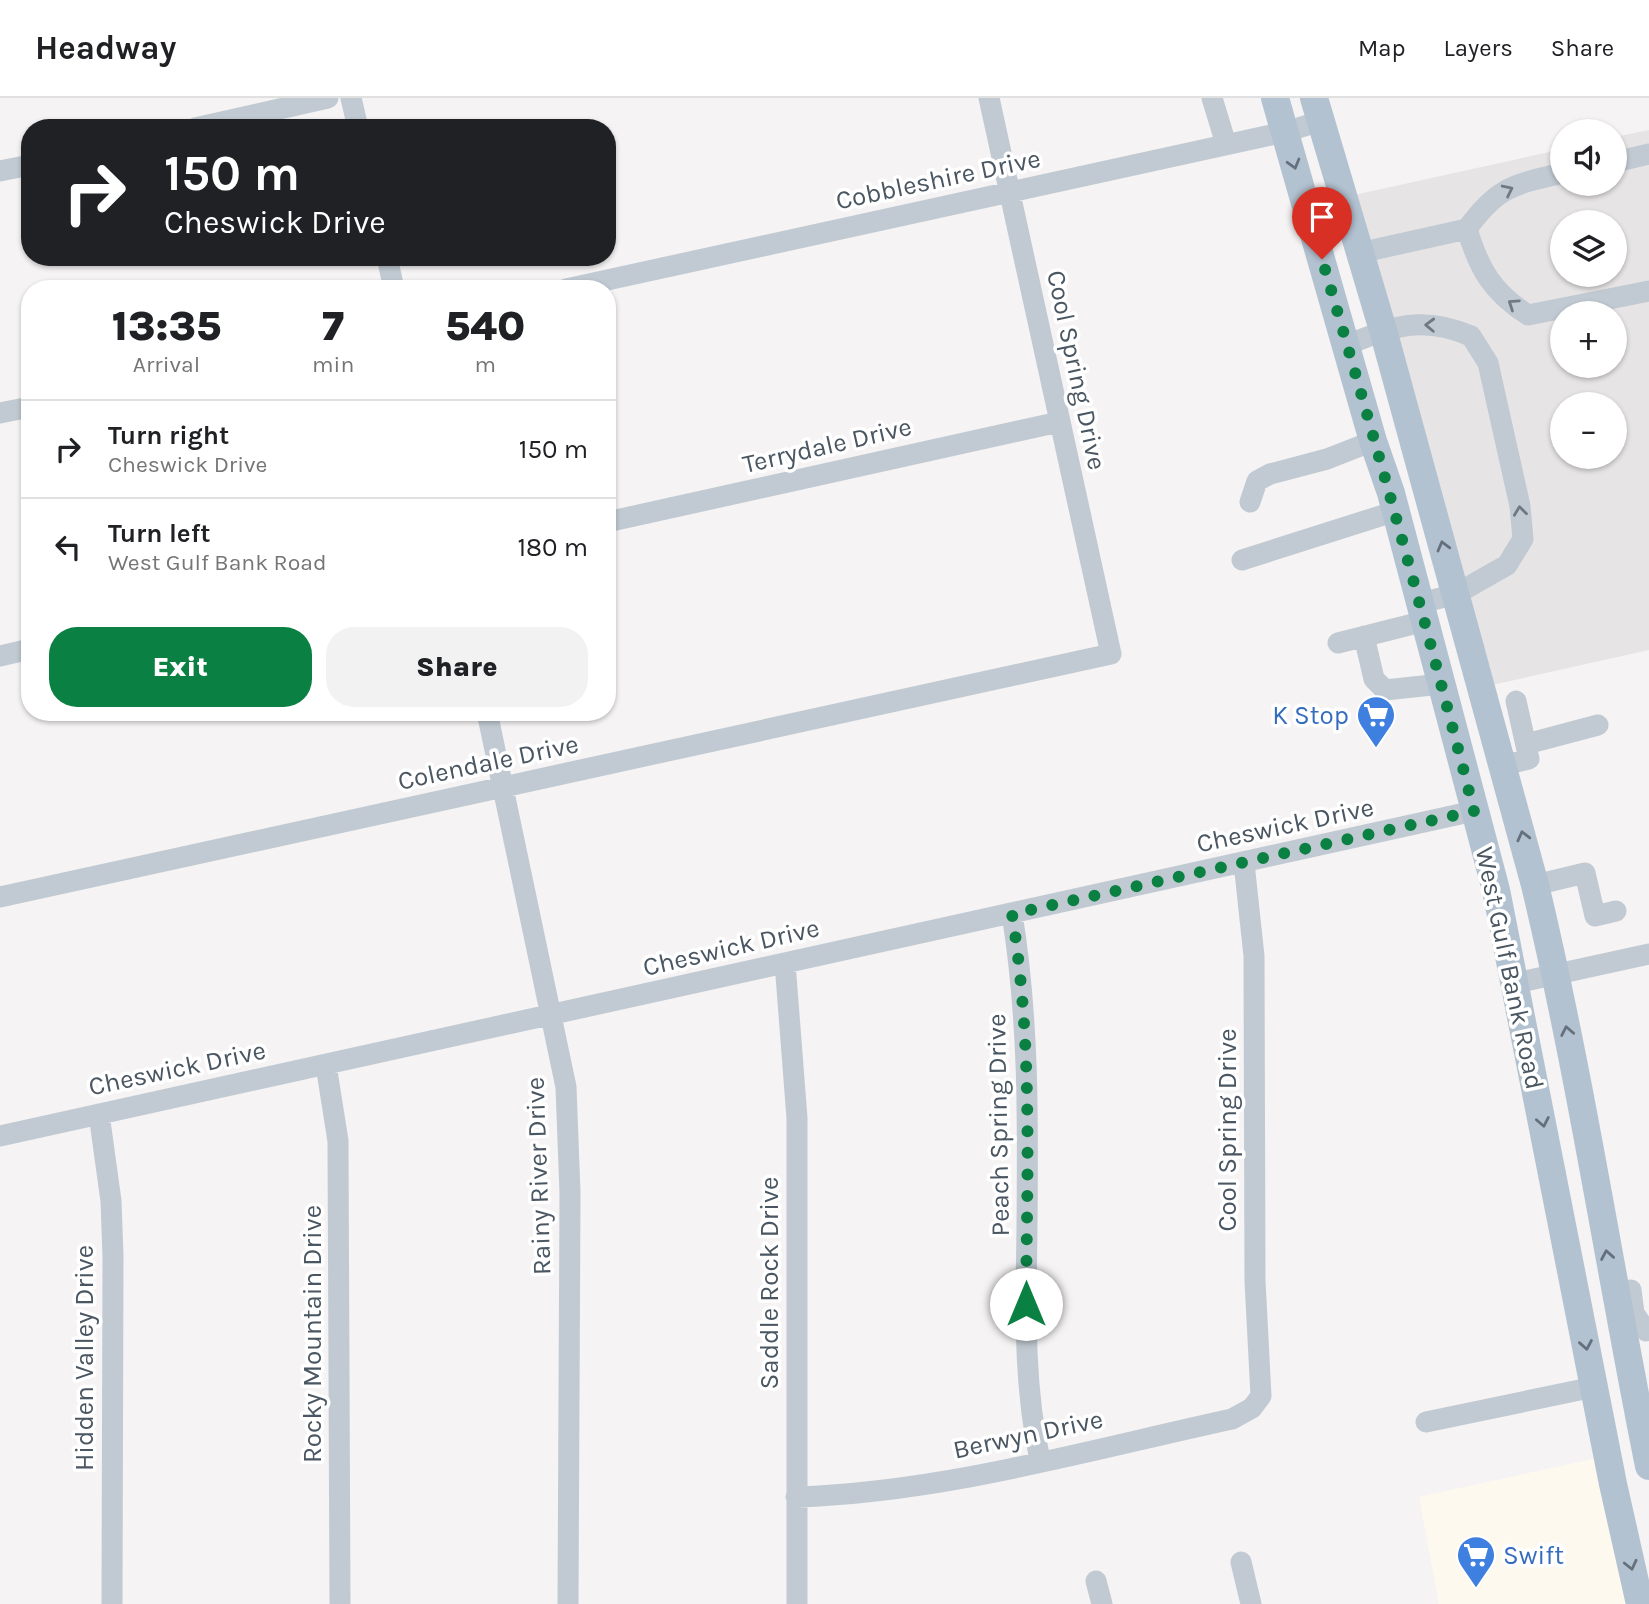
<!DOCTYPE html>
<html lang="en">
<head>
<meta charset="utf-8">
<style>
	:root { --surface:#fff; --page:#f2f2f2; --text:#202124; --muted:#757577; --line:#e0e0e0; --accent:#0b8043 }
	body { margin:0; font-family:Karla,sans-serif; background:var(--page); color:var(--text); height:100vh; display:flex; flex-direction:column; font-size:26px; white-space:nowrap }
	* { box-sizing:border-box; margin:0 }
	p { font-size:23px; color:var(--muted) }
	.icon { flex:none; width:38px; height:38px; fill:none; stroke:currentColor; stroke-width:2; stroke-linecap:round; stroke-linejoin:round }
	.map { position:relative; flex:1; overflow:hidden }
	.drawer { position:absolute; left:21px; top:182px; width:595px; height:441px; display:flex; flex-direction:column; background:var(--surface); border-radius:28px; box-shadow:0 2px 5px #0004 }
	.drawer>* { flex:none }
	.banner { position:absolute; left:21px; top:21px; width:595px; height:147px; border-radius:28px; box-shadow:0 2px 5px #0004; background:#202124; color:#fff; overflow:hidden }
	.controls { position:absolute; left:1550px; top:21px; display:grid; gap:14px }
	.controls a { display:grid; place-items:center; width:77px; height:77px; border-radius:50%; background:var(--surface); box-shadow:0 2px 5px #0004; font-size:35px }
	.pin { position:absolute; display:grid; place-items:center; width:60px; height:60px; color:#fff; margin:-72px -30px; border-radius:50% 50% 50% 0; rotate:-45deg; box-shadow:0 0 7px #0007 }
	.pin .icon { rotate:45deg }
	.me { position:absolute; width:77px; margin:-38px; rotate:0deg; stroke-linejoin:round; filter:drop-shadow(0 0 5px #0008) }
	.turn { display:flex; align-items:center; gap:24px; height:147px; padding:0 28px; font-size:32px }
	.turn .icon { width:91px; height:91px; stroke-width:2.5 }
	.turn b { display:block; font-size:49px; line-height:60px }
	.eta { display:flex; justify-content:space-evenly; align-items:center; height:119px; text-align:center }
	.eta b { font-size:42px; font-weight:800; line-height:49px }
	.action { display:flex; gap:14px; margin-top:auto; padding:14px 28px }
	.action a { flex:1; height:80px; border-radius:28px; background:var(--accent); color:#fff; font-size:28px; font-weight:800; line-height:80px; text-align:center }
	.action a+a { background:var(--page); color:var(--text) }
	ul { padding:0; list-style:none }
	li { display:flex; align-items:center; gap:21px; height:98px; padding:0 28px; border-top:2px solid var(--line) }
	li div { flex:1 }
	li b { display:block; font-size:26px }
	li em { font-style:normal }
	header { display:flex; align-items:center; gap:42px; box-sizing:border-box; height:98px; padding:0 35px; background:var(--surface); border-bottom:2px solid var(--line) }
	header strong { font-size:33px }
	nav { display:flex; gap:38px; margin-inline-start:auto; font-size:24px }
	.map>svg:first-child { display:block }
	.commercial { fill:#fdf9ef }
	.education { fill:#e6e4e5; fill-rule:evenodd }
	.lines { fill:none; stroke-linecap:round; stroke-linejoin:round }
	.minor { stroke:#c1cad2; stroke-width:21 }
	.major { stroke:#b3c2d1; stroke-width:28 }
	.oneway { stroke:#64717d }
	.oneway2 { stroke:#6e7983 }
	.route { stroke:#0b8043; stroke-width:12; stroke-dasharray:0 21.6 }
	.labels { text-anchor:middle; stroke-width:7; stroke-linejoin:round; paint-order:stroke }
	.street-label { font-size:26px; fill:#4a5661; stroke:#fff }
	.shop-label { font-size:26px; fill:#366cbe; stroke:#fff; text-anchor:end }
</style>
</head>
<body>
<header>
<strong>Headway</strong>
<nav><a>Map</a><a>Layers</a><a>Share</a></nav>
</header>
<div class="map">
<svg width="1649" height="1506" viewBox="0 0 1649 1506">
	<rect width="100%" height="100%" fill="#f5f3f3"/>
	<path class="commercial" d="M 1602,1359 L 1634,1506 L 1439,1506 L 1419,1399 Z"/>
	<path class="education" d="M 1649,32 L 1649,552 L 1483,589 L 1345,99 L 1563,51 L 1563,86 L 1615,86 L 1615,39 ZM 1563,124 L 1615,124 L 1615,177 L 1563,177 ZM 1563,215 L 1615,215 L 1615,268 L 1563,268 ZM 1563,306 L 1615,306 L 1615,359 L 1563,359 Z"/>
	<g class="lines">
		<path class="minor" d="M 351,0 L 358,30
			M 1212,0 L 1226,46
			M 195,30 L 328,0
			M 1615,64 L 1649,56
			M 0,73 L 30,67
			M 1467,131 C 1479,171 1492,194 1528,217 L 1649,193
			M 1359,155 L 1467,131 C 1497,89 1514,86 1563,75
			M 387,159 L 394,191
			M 566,191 L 1285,34 L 1321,23
			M 1347,247 C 1394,228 1422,217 1471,238 L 1488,265 L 1520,408 L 1523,441 L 1507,467 L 1456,496 L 1421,505
			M 0,315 L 30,309
			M 1250,404 L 1257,383 L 1270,376 L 1327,361 L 1373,343
			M 607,424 L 1059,324
			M 1242,462 L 1396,413
			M 1364,538 L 1374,581 L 1385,592 L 1441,586
			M 1338,545 L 1425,523
			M 0,558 L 30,551
			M 487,614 L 566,989 L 570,1095 L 568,1506
			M 1526,646 L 1598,627
			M 1504,667 L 1529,661 L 1516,603
			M 1535,787 L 1585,775 L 1595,818 L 1616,813
			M 0,799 L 1111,556 L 989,0
			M 1012,816 C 1029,921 1028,1024 1027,1129 C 1026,1208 1023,1285 1040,1362
			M 785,865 L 797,1020 L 797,1506
			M 1516,885 L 1649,856
			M 326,967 L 338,1043 L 340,1506
			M 99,1016 L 111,1103 L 113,1158 L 112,1506
			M 0,1038 L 1474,713
			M 1614,1196 L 1631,1192 L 1634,1215 L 1646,1233
			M 1426,1324 L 1594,1289
			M 796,1399 C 944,1394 1089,1352 1232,1321 L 1252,1310 L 1261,1298 L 1255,1183 L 1254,858 L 1244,765
			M 1241,1464 L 1251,1506
			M 1096,1483 L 1102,1506"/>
		<path class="major" d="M 1275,0 L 1373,343 L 1391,395 L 1496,792 L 1613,1386 L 1640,1506
			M 1314,0 L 1383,232 L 1535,787 C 1581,979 1610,1175 1649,1368"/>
	</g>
	<defs><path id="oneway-chevron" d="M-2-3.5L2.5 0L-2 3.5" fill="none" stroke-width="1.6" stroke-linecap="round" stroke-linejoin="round" transform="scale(1.75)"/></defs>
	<g class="oneway">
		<use href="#oneway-chevron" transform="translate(1294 66) rotate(74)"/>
		<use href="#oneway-chevron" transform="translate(1443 448) rotate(-105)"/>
		<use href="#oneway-chevron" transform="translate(1523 738) rotate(-104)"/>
		<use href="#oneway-chevron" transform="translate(1567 933) rotate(-101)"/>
		<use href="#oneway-chevron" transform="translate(1543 1024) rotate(79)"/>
		<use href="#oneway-chevron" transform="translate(1607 1157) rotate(-100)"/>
		<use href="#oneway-chevron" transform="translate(1586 1247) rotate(80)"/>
		<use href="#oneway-chevron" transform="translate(1631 1467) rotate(77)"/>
	</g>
	<g class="oneway2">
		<use href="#oneway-chevron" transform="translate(1508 92) rotate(-26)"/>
		<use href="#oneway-chevron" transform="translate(1513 206) rotate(-146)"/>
		<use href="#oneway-chevron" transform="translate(1430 227) rotate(-178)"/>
		<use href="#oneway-chevron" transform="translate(1520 413) rotate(-97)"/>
	</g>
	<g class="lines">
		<path class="route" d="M 1026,1206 C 1027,1075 1033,946 1012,816 L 1474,713 C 1427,528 1376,344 1322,161"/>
	</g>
	<defs>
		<symbol id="supermarket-pin" viewBox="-11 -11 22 30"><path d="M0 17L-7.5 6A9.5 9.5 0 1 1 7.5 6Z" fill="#3f7fe0" stroke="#fff"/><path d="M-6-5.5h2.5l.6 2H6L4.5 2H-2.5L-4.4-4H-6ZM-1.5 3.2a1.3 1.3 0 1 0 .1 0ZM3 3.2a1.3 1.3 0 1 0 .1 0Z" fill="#fff"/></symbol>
	</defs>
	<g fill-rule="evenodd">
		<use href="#supermarket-pin" x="1354" y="595" width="44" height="60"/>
		<use href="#supermarket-pin" x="1454" y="1435" width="44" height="60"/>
	</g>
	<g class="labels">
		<g class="street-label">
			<text transform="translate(938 81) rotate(-12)" y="9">Cobbleshire Drive</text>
			<text transform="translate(1077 272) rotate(78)" y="9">Cool Spring Drive</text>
			<text transform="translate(827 347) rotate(-13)" y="9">Terrydale Drive</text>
			<text transform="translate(488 664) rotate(-12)" y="9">Colendale Drive</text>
			<text transform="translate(1285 727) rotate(-12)" y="9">Cheswick Drive</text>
			<text transform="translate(731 849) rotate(-13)" y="9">Cheswick Drive</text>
			<text transform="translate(1510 870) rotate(78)" y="9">West Gulf Bank Road</text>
			<text transform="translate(177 970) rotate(-12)" y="9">Cheswick Drive</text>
			<text transform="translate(998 1027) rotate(-91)" y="9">Peach Spring Drive</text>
			<text transform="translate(1227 1032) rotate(-90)" y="9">Cool Spring Drive</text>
			<text transform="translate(538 1078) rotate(-92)" y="9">Rainy River Drive</text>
			<text transform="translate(769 1185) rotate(-90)" y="9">Saddle Rock Drive</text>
			<text transform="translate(312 1236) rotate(-90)" y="9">Rocky Mountain Drive</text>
			<text transform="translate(84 1260) rotate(-90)" y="9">Hidden Valley Drive</text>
			<text transform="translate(1028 1336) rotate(-12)" y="9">Berwyn Drive</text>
		</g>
		<g class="shop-label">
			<text x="1349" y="626">K Stop</text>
			<text x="1503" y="1466" text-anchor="start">Swift</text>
		</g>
	</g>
</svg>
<div class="controls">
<a><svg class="icon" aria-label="sound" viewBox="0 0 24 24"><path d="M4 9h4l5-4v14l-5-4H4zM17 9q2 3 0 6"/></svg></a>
<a><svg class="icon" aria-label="layers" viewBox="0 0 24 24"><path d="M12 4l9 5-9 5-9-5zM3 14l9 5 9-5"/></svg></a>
<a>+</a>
<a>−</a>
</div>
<div class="pin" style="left:1322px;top:161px;background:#d93025"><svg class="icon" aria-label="arrive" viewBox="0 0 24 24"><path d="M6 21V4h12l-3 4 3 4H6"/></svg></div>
<svg class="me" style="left:1026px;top:1206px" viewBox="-20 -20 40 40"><circle r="19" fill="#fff"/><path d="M0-13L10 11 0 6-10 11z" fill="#0b8043"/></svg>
<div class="banner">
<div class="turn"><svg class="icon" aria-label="right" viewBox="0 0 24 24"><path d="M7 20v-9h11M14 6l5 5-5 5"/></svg><div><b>150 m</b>Cheswick Drive</div></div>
</div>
<section class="drawer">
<div class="eta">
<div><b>13:35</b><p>Arrival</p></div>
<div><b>7</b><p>min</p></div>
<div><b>540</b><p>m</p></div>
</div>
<ul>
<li><svg class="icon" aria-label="right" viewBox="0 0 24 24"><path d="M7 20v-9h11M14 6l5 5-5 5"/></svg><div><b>Turn right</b><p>Cheswick Drive</p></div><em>150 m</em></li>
<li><svg class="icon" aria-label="left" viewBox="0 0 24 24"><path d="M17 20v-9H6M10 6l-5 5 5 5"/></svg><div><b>Turn left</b><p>West Gulf Bank Road</p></div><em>180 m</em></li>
</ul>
<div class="action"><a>Exit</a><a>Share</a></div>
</section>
</div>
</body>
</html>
